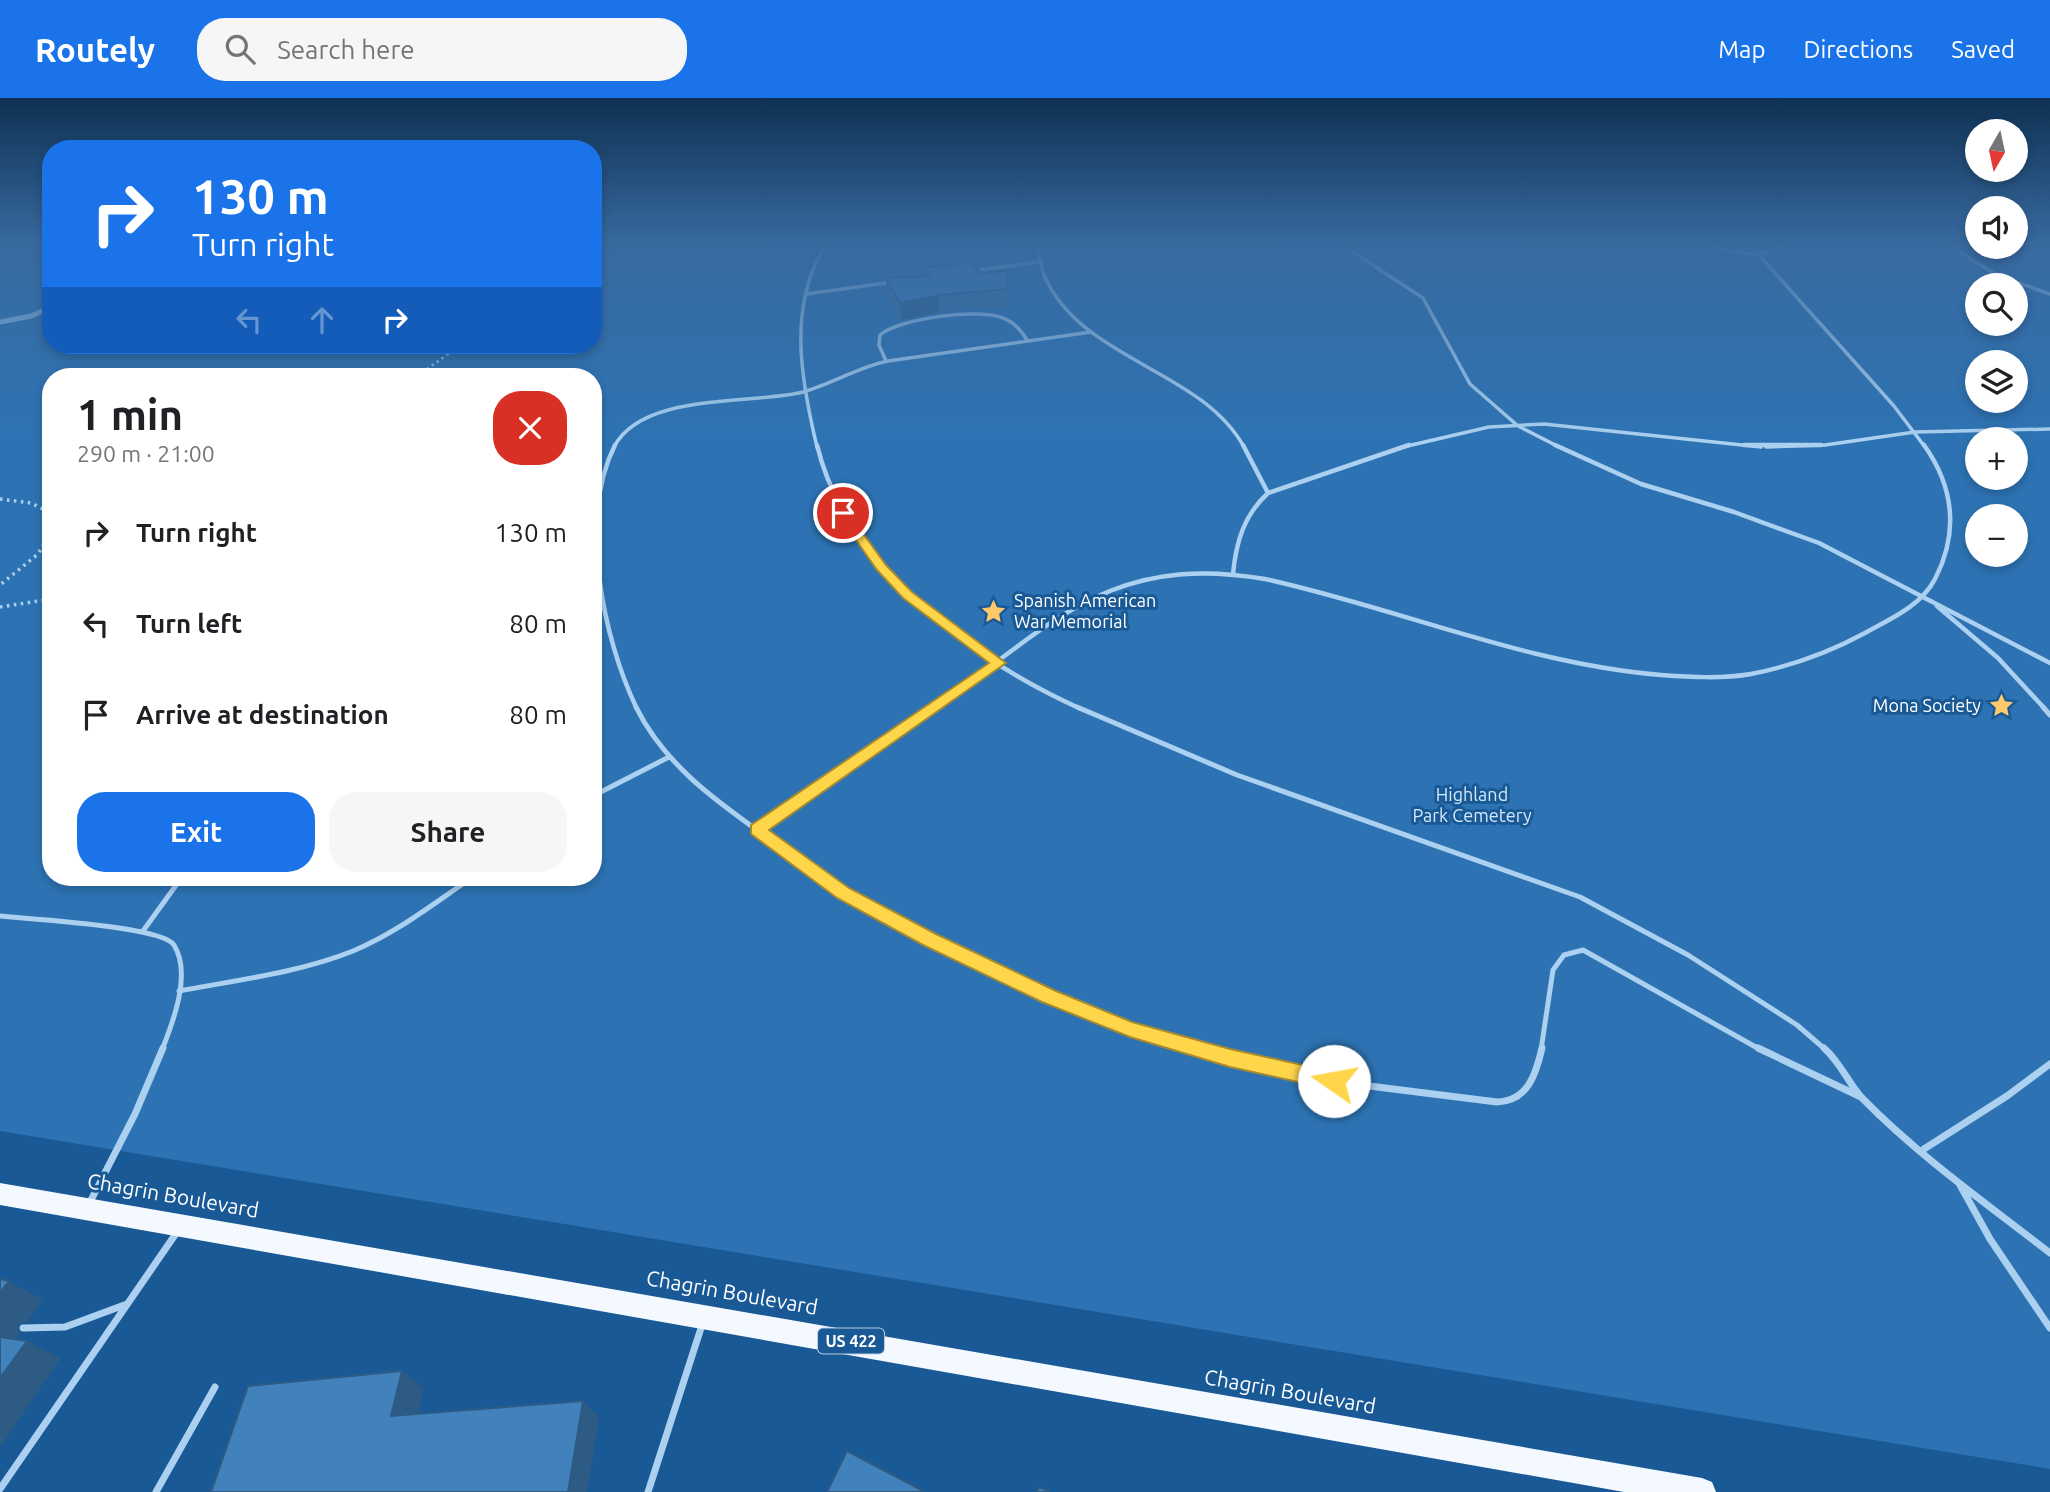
<!DOCTYPE html>
<html lang="en">
<head>
<meta charset="utf-8">
<style>
	:root { --surface:#fff; --page:#f6f6f6; --text:#202124; --muted:#757577; --accent:#1a73e8 }
	body { margin:0; font-family:Ubuntu,sans-serif; background:var(--page); color:var(--text); height:100vh; display:flex; flex-direction:column; font-size:26px; white-space:nowrap }
	* { box-sizing:border-box; margin:0 }
	p { font-size:23px; color:var(--muted) }
	.icon { flex:none; width:38px; height:38px; fill:none; stroke:currentColor; stroke-width:2; stroke-linecap:round; stroke-linejoin:round }
	.map { position:relative; flex:1; overflow:hidden }
	.side { position:absolute; left:42px; top:270px; width:560px; height:518px; display:flex; flex-direction:column; background:var(--surface); border-radius:28px; box-shadow:0 4px 10px #0003 }
	.side>* { flex:none }
	.guide { position:absolute; left:42px; top:42px; width:560px; height:214px; border-radius:28px; box-shadow:0 4px 10px #0003; background:#1a73e8; color:#fff; overflow:hidden }
	.needle { width:46px; rotate:189deg }
	.buttons { position:absolute; left:1965px; top:21px; display:grid; gap:14px }
	.buttons a { display:grid; place-items:center; width:63px; height:63px; border-radius:50%; background:var(--surface); box-shadow:0 4px 10px #0003; font-size:35px }
	.pin { position:absolute; display:grid; place-items:center; width:60px; height:60px; color:#fff; margin:-30px; border:4px solid #fff; border-radius:50%; box-shadow:0 2px 7px #0007 }
	.me { position:absolute; width:77px; margin:-38px; rotate:282deg; stroke-linejoin:round; filter:drop-shadow(0 0 5px #0008) }
	.turn { display:flex; align-items:center; gap:24px; height:147px; padding:0 35px; font-size:32px }
	.turn .icon { width:91px; height:91px; stroke-width:2.5 }
	.turn b { display:block; font-size:49px; line-height:60px }
	.lanes { display:flex; align-items:center; height:66px; padding:0 35px; background:#0003; justify-content:center; gap:35px; direction:ltr }
	.lanes .off { opacity:.35 }
	.round { display:grid; place-items:center; flex:none; width:74px; height:74px; border-radius:28px; background:var(--page) }
	.overview { display:flex; align-items:center; justify-content:space-between; height:119px; padding:0 35px }
	h1 { font-size:42px; font-weight:600; line-height:52px }
	.cta { display:flex; gap:14px; margin-top:auto; padding:14px 35px }
	.cta a { flex:1; height:80px; border-radius:28px; background:var(--accent); color:#fff; font-size:28px; font-weight:600; line-height:80px; text-align:center }
	.cta a+a { background:var(--page); color:var(--text) }
	ul { padding:0; list-style:none }
	li { display:flex; align-items:center; gap:21px; height:91px; padding:0 35px }
	li div { flex:1 }
	li b { display:block; font-size:26px }
	li em { font-style:normal }
	header { display:flex; align-items:center; gap:42px; box-sizing:border-box; height:98px; padding:0 35px; background:var(--accent); color:#fff }
	header strong { font-size:33px }
	nav { display:flex; gap:38px; margin-inline-start:auto; font-size:24px }
	.search { width:490px; height:63px; background:var(--page); display:flex; align-items:center; gap:18px; box-sizing:border-box; padding:0 24px; border-radius:28px; color:var(--muted); font-size:26px }
	.map>svg:first-child { display:block }
	.green { fill:#2d73b3; fill-rule:evenodd }
	.lines { fill:none; stroke-linecap:round; stroke-linejoin:round }
	.stream { stroke:#9eccf2; stroke-width:5 }
	.path-far1 { stroke:#abd0f0; stroke-width:2.5; stroke-dasharray:2.5 3.5; stroke-linecap:butt }
	.path { stroke:#abd0f0; stroke-width:3.5; stroke-dasharray:2.5 4.5; stroke-linecap:butt }
	.lane-far3 { stroke:#abd0f0; stroke-width:3.5 }
	.lane-far2 { stroke:#abd0f0; stroke-width:4.5 }
	.lane-far1 { stroke:#abd0f0; stroke-width:5 }
	.lane { stroke:#abd0f0; stroke-width:7 }
	.primary { fill:#f4f9ff; fill-rule:evenodd }
	.wall { fill:#3970a2 }
	.shaded-wall { fill:#2e5b84 }
	.building { fill:#4282bc; stroke:#2e5b84; stroke-width:2 }
	.route { fill:#ffd54a; stroke:#a68a30; stroke-width:2 }
	.labels { text-anchor:middle; stroke-width:6; stroke-linejoin:round; paint-order:stroke }
	.shield { fill:#195995; stroke:#bacddf; stroke-width:2 }
	.shield-label { font-size:16px; font-weight:bold; fill:#fff }
	.poi-label { font-size:18px; fill:#fff; stroke:#195995; text-anchor:start }
	.park-label { font-size:18px; fill:#d2e8fb; stroke:#195995 }
	.near-street-label { font-size:21px; fill:#fff; stroke:#195995 }
</style>
</head>
<body>
<header>
<strong>Routely</strong>
<div class="search"><svg class="icon" aria-label="search" viewBox="0 0 24 24"><circle cx="10" cy="10" r="6"/><path d="M15 15l6 6"/></svg>Search here</div>
<nav><a>Map</a><a>Directions</a><a>Saved</a></nav>
</header>
<div class="map">
<svg width="2050" height="1394" viewBox="0 0 2050 1394">
	<rect width="100%" height="100%" fill="#195995"/>
	<path class="green" d="M 0,146 L 51,146 L 51,247 L 593,247 L 593,146 L 2050,146 L 2050,1371 L 0,1033 ZM 1978,187 L 2016,187 L 2016,226 L 1978,226 ZM 1978,264 L 2016,264 L 2016,303 L 1978,303 ZM 51,278 L 593,278 L 593,779 L 51,779 ZM 1978,341 L 2016,341 L 2016,380 L 1978,380 ZM 1978,418 L 2016,418 L 2016,457 L 1978,457 Z"/>
	<g class="lines">
		<path class="stream" d="M 0,224 L 31,218 L 51,209"/>
		<path class="path-far1" d="M 593,152 L 602,146
			M 417,278 L 461,247"/>
		<path class="path" d="M 0,401 L 31,405 L 47,413 L 50,436 L 38,456 L 0,487
			M 0,509 L 51,501"/>
		<path class="lane-far3" d="M 1037,146 C 1039,156 1041,168 1044,177 C 1081,263 1200,270 1244,349
			M 1341,146 L 1423,200 L 1470,286 L 1518,328 L 1559,349
			M 1706,146 C 1732,155 1762,162 1786,146
			M 1947,146 L 1997,177 L 2050,196
			M 1757,155 L 1894,308 L 1925,349
			M 972,173 L 1038,164
			M 806,196 L 893,184
			M 886,263 L 879,247 L 880,237 C 900,220 979,210 1003,220 C 1014,224 1021,232 1027,242
			M 614,349 C 642,294 751,307 803,294 C 832,286 858,269 888,263 L 1091,234
			M 817,349 C 801,282 787,208 826,146
			M 1403,349 L 1489,329 L 1544,326 L 1761,349
			M 1766,349 L 1825,347 L 1915,334 L 2050,331"/>
		<path class="lane-far2" d="M 615,347 C 578,420 603,541 637,611
			M 817,347 C 846,468 972,562 1081,611
			M 1243,347 L 1268,395
			M 1555,347 L 1641,386 L 1734,414 L 1819,445 L 2050,565
			M 1744,347 L 1821,347
			M 1233,476 C 1236,444 1244,417 1268,395 L 1409,347
			M 1937,508 L 1998,560 L 2045,611
			M 932,611 C 1050,530 1106,454 1265,481 C 1398,510 1525,566 1661,577 C 1690,579 1722,581 1751,576 C 1792,568 1828,555 1865,535 C 1890,521 1921,508 1935,481 C 1959,435 1954,389 1924,347"/>
		<path class="lane-far1" d="M 636,609 C 665,668 719,705 771,742 C 903,836 1047,910 1204,952
			M 1077,609 L 1237,677 L 1580,799 L 1688,857 L 1797,927 L 1826,952
			M 2043,609 L 2050,617
			M 593,698 L 669,659
			M 757,732 L 935,609
			M 0,818 C 28,821 162,828 174,847 C 192,876 173,924 162,952
			M 143,833 L 182,779
			M 179,893 C 237,882 298,875 353,853 C 397,835 434,805 473,779
			M 1541,952 L 1553,872 L 1564,857 L 1583,852 L 1761,952"/>
		<path class="lane" d="M 1197,950 L 1353,986 L 1497,1004 C 1528,1003 1536,976 1542,950
			M 1758,950 L 1861,999
			M 1824,950 C 1841,965 1848,985 1863,1001 C 1919,1058 1987,1106 2050,1155
			M 1924,1051 L 2007,998 L 2050,966
			M 1960,1087 L 1990,1141 L 2050,1230
			M 89,1106 L 135,1016 L 163,950
			M 23,1230 L 65,1229 L 127,1206
			M 0,1391 L 177,1134
			M 156,1394 L 215,1289
			M 648,1394 L 702,1227"/>
		<path class="primary" d="M 0,1085 L 1702,1380 L 1712,1384 L 1716,1394 L 1624,1394 L 0,1107 Z"/>
	</g>
	<path class="wall" d="M 926,170 L 981,175 L 1008,191 L 1009,208 L 939,214 L 901,222 L 887,197 L 886,180 L 926,178 Z"/>
	<path class="shaded-wall" d="M 939,197 L 939,214 L 901,222 L 900,205 Z
		M 9,1183 L 43,1202 L 27,1224 L 18,1227 L 20,1235 L 7,1253 L 0,1249 L 0,1195 Z
		M 27,1243 L 61,1260 L 0,1349 L 0,1280 Z
		M 402,1273 L 424,1290 L 414,1334 L 391,1318 Z
		M 583,1303 L 599,1319 L 587,1394 L 568,1394 Z"/>
	<path class="building" d="M 971,164 L 981,175 L 1007,173 L 1008,191 L 939,197 L 900,205 L 886,180 L 931,178 L 926,170 Z
		M 0,1181 L 9,1183 L 0,1195 Z
		M 0,1239 L 27,1243 L 0,1280 Z
		M 402,1273 L 391,1318 L 583,1303 L 568,1394 L 211,1394 L 248,1288 Z
		M 847,1353 L 925,1394 L 827,1394 Z
		M 1039,1389 L 1050,1394 L 1037,1394 Z"/>
	<linearGradient id="sky" x2="0" y2="1"><stop stop-color="#0e3152"/><stop offset="0.43" stop-color="#386aa0"/><stop offset="1" stop-color="#386aa0" stop-opacity="0"/></linearGradient>
	<rect width="2050" height="342" fill="url(#sky)"/>
	<path class="route" d="M 838,413 L 847,413 L 886,467 L 912,494 L 1006,565 L 769,732 L 849,790 L 936,836 L 1056,893 L 1132,924 L 1230,951 L 1334,974 L 1341,977 L 1344,983 L 1341,989 L 1334,992 L 1230,969 L 1130,939 L 1042,904 L 923,847 L 837,800 L 751,736 L 751,727 L 989,565 L 903,500 L 877,472 L 837,415 Z"/>
	<defs>
		<symbol id="sight-bare" viewBox="-9 -9 18 18"><path d="M0-6L1.8-2.2L6-1.7L2.9 1.2L3.7 5.4L0 3.3L-3.7 5.4L-2.9 1.2L-6-1.7L-1.8-2.2Z" fill="#ffc86a" stroke="#195995" stroke-width="2.5" paint-order="stroke"/></symbol>
	</defs>
	<g fill-rule="evenodd">
		<use href="#sight-bare" x="976" y="496" width="35" height="35"/>
		<use href="#sight-bare" x="1984" y="590" width="35" height="35"/>
	</g>
	<g class="labels">
		<rect class="shield" x="818" y="1230.5" width="66" height="25" rx="5"/>
		<g class="shield-label">
			<text x="851" y="1249">US 422</text>
		</g>
		<g class="poi-label">
			<text x="1014" y="509">Spanish American<tspan x="1014" dy="21">War Memorial</tspan></text>
			<text x="1981" y="614" text-anchor="end">Mona Society</text>
		</g>
		<g class="park-label">
			<text x="1472" y="703">Highland<tspan x="1472" dy="21">Park Cemetery</tspan></text>
		</g>
		<g class="near-street-label">
			<text transform="translate(173 1098) rotate(10)" y="7">Chagrin Boulevard</text>
			<text transform="translate(732 1195) rotate(10)" y="7">Chagrin Boulevard</text>
			<text transform="translate(1290 1294) rotate(10)" y="7">Chagrin Boulevard</text>
		</g>
	</g>
</svg>
<div class="buttons">
<a><svg class="needle" viewBox="-14 -14 28 28"><path d="M0-13l5 13h-10z" fill="#e53935"/><path d="M0 13l5-13h-10z" fill="#757577"/></svg></a>
<a><svg class="icon" aria-label="sound" viewBox="0 0 24 24"><path d="M4 9h4l5-4v14l-5-4H4zM17 9q2 3 0 6"/></svg></a>
<a><svg class="icon" aria-label="search" viewBox="0 0 24 24"><circle cx="10" cy="10" r="6"/><path d="M15 15l6 6"/></svg></a>
<a><svg class="icon" aria-label="layers" viewBox="0 0 24 24"><path d="M12 4l9 5-9 5-9-5zM3 14l9 5 9-5"/></svg></a>
<a>+</a>
<a>−</a>
</div>
<div class="pin" style="left:843px;top:415px;background:#d93025"><svg class="icon" aria-label="arrive" viewBox="0 0 24 24"><path d="M6 21V4h12l-3 4 3 4H6"/></svg></div>
<svg class="me" style="left:1334px;top:983px" viewBox="-20 -20 40 40"><circle r="19" fill="#fff"/><path d="M0-13L10 11 0 6-10 11z" fill="#ffd54a"/></svg>
<div class="guide">
<div class="turn"><svg class="icon" aria-label="right" viewBox="0 0 24 24"><path d="M7 20v-9h11M14 6l5 5-5 5"/></svg><div><b>130 m</b>Turn right</div></div>
<div class="lanes"><svg class="icon off" aria-label="left" viewBox="0 0 24 24"><path d="M17 20v-9H6M10 6l-5 5 5 5"/></svg><svg class="icon off" aria-label="ahead" viewBox="0 0 24 24"><path d="M12 20V5M6 11l6-6 6 6"/></svg><svg class="icon" aria-label="right" viewBox="0 0 24 24"><path d="M7 20v-9h11M14 6l5 5-5 5"/></svg></div>
</div>
<section class="side">
<div class="overview"><div><h1>1 min</h1><p>290 m · 21:00</p></div><a class="round" style="background:#d93025;color:#fff"><svg class="icon" aria-label="close" viewBox="0 0 24 24"><path d="M6 6l12 12M18 6L6 18"/></svg></a></div>
<ul>
<li><svg class="icon" aria-label="right" viewBox="0 0 24 24"><path d="M7 20v-9h11M14 6l5 5-5 5"/></svg><div><b>Turn right</b></div><em>130 m</em></li>
<li><svg class="icon" aria-label="left" viewBox="0 0 24 24"><path d="M17 20v-9H6M10 6l-5 5 5 5"/></svg><div><b>Turn left</b></div><em>80 m</em></li>
<li><svg class="icon" aria-label="arrive" viewBox="0 0 24 24"><path d="M6 21V4h12l-3 4 3 4H6"/></svg><div><b>Arrive at destination</b></div><em>80 m</em></li>
</ul>
<div class="cta"><a>Exit</a><a>Share</a></div>
</section>
</div>
</body>
</html>
